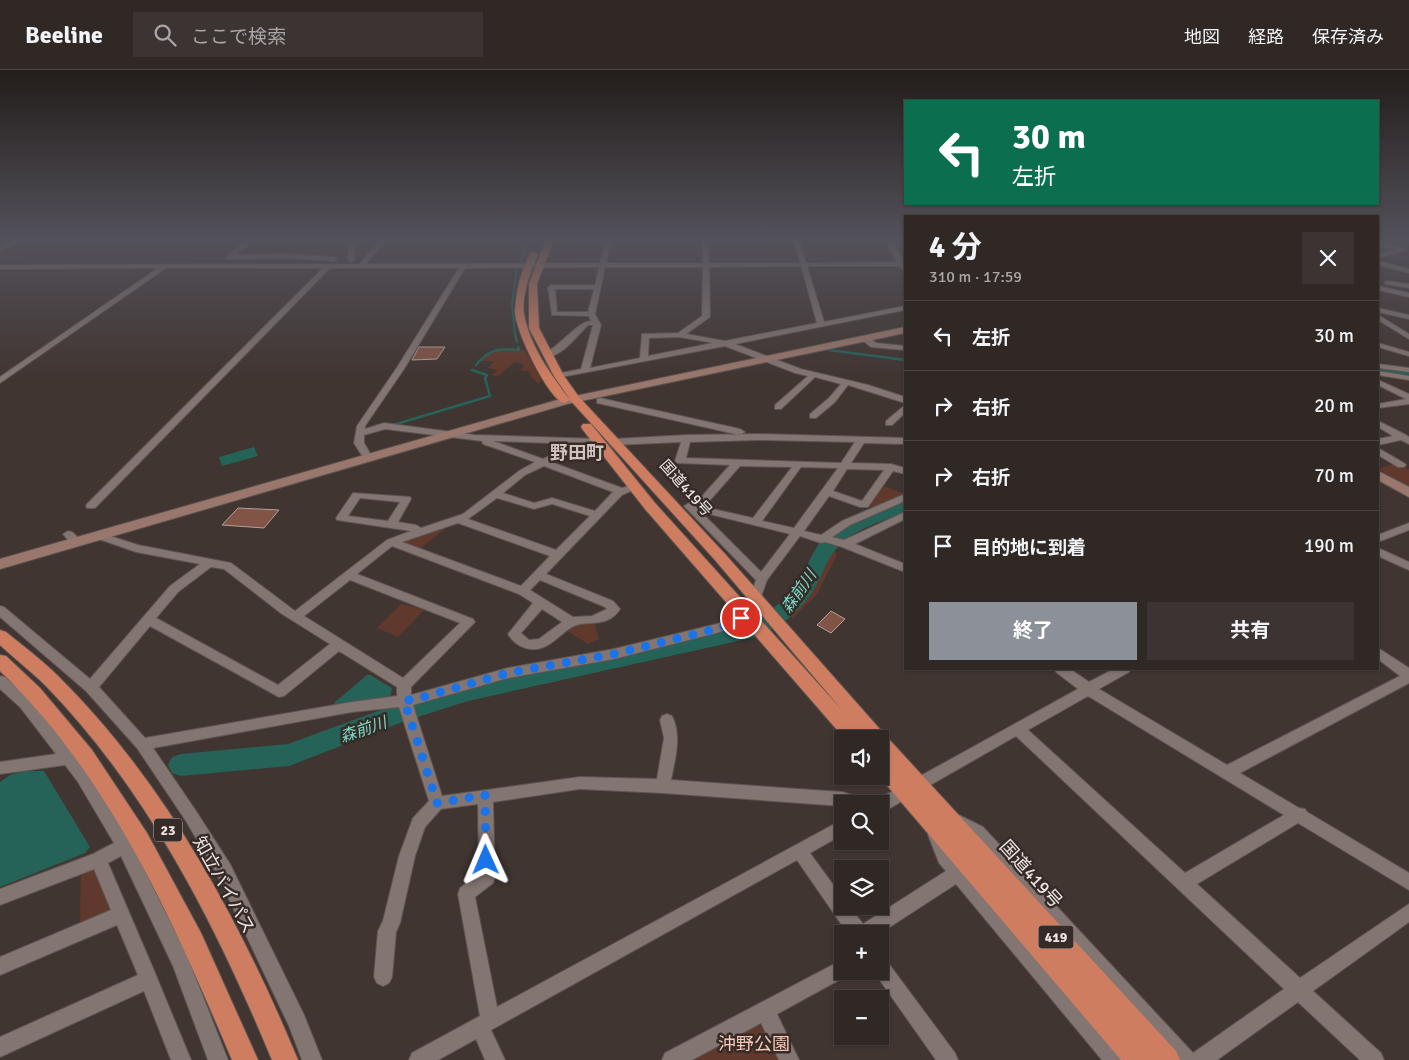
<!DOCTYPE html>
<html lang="ja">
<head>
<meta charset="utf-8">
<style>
	:root { --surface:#302825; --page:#3c3432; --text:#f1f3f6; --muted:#a8a6a7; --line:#4b4442; --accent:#8c9099 }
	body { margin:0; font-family:Signika,"Noto Sans JP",sans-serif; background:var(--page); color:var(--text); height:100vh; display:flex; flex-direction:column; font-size:19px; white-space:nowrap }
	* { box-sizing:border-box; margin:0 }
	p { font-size:16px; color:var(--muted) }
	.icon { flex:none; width:28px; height:28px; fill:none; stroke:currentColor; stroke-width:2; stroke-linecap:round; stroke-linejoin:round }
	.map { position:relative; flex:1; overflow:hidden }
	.sheet { position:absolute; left:904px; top:145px; width:475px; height:455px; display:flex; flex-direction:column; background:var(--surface); border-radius:0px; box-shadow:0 1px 4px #0004,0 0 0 1px var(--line) }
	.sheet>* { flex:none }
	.guide { position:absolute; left:904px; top:30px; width:475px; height:105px; border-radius:0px; box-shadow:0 1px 4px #0004,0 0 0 1px var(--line); background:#0b6e4f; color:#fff; overflow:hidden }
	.fabs { position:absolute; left:834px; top:660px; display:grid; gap:10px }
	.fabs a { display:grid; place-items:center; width:55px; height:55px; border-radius:0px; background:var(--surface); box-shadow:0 1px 4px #0004,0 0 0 1px var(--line); font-size:25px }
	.pin { position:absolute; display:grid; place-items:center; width:42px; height:42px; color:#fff; margin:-21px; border:2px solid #fff; border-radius:50%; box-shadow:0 1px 5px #0007 }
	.me { position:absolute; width:55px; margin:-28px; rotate:359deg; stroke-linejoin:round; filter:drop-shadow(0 0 4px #0008) }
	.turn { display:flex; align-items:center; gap:18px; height:105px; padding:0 25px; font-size:22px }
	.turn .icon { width:65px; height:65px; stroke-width:2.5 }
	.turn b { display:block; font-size:35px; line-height:42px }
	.round { display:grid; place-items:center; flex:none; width:52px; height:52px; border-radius:0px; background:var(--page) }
	.summary { display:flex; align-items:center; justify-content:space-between; height:85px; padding:0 25px }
	h1 { font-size:30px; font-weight:700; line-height:38px }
	.primary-button { display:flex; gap:10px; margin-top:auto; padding:10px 25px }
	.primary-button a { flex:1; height:58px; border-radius:0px; background:var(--accent); color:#fff; font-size:20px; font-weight:700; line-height:58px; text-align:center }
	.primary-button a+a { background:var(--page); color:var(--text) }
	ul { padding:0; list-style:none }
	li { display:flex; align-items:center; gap:15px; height:70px; padding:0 25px; border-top:1px solid var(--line) }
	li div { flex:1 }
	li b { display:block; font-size:19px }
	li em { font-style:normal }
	header { display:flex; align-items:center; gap:30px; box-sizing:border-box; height:70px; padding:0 25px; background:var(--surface); border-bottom:1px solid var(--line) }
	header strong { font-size:24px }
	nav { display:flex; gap:28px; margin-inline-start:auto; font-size:18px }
	.search { width:350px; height:45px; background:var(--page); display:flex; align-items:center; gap:12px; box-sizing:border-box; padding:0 18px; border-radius:0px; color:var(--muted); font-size:19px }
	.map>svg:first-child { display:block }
	.green { fill:#61392c }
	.water { fill:#256359 }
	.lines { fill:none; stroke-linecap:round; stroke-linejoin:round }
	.stream-far1 { stroke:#256359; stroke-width:2 }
	.stream { stroke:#256359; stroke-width:2.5 }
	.river { fill:#256359; fill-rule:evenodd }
	.building { fill:#825445; stroke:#b0a19d }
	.street-casing { stroke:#5e5451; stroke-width:2 }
	.secondary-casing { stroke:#5e5451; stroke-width:2 }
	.highway-casing { stroke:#5e5451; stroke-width:2 }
	.street { fill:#837571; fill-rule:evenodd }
	.secondary { fill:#9a776c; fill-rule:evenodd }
	.highway { fill:#cf7d61; fill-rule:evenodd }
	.route { stroke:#1a73e8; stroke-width:9; stroke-dasharray:0 16.2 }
	.labels { text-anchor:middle; stroke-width:5; stroke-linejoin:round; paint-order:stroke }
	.shield { fill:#362b27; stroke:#b5adaa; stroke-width:1 }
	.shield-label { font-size:14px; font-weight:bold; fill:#ece5e2 }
	.street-label { font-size:15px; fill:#ece5e2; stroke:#362b27 }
	.water-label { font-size:16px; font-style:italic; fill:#79dac8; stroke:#362b27 }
	.quarter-label { font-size:18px; font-weight:bold; fill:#d1c2bd; stroke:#362b27 }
	.near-street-label { font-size:18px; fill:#ece5e2; stroke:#362b27 }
	.near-park-label { font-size:18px; fill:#f8c9ba; stroke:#362b27 }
</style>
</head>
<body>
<header>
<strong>Beeline</strong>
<div class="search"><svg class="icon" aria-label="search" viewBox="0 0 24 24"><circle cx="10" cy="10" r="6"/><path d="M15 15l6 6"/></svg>ここで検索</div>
<nav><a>地図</a><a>経路</a><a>保存済み</a></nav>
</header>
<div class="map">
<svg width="1409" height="990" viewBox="0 0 1409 990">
	<rect width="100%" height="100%" fill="#403531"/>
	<path class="green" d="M 497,279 L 525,280 L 542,311 L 537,313 L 529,304 L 531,302 L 520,300 L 525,295 L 514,292 L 499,306 L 491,305 L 498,300 L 488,298 L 494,291 L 481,291 L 485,284 Z
		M 1393,394 L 1409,399 L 1409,416 L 1378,399 Z
		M 884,416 L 905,424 L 874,440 L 870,436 Z
		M 451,454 L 417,481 L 398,474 L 402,470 Z
		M 835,479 L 836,487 L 817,524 L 792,549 L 790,540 L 807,518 L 827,480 Z
		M 401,534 L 425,539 L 398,567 L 377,558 Z
		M 593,549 L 599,569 L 588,574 L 563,558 Z
		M 92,796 L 112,842 L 80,856 L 81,800 Z
		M 756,955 L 764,958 L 779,990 L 692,990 Z"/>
	<path class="water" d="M 254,377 L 258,386 L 222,396 L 219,387 Z
		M 367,605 L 370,605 L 392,618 L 390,627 L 336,634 L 334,633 Z
		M 24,701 L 44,701 L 90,777 L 85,783 L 0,817 L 0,712 L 10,705 Z"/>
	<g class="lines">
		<path class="stream-far1" d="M 519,193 L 530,169
			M 515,265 L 512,235 L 517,198"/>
		<path class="stream" d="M 515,264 L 517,272
			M 829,280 L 905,290
			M 476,295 C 489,279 500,278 519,280 L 518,277
			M 393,355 L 490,326 L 485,308 L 487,305 L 472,300"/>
		<path class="river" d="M 1378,296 L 1409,300 L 1409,308 L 1378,304 Z
			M 905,430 L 905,442 C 883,451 853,459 837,478 C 829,486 825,498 820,508 C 806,537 785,555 756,567 L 468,631 L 405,651 L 289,696 L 181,706 L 172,703 L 168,695 L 172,687 L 181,684 L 288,674 L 389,637 L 468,613 L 704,561 C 742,557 777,545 798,512 C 807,498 812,481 823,469 C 837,453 884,435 905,430 Z"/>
	</g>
	<path class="building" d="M 419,277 L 445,277 L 437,289 L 412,290 Z
		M 238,438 L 279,440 L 264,458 L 222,455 Z
		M 831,541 L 845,549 L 831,563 L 817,555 Z"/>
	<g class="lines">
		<defs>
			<path id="street" d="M 14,169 L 22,169 L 0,181 L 0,177 Z
				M 248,169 L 255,169 L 235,185 L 287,184 L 334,187 L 337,189 L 334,191 L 287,188 L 226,189 L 227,186 Z
				M 347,169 L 353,169 L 355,175 L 354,190 L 351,192 L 348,190 L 349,175 Z
				M 381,169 L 387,169 L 366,194 L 600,193 L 606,169 L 612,169 L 606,193 L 703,193 L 702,169 L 708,169 L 709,193 L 800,193 L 793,169 L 799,169 L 806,193 L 897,192 L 885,169 L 891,169 L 905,192 L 904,201 L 899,196 L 807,196 L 824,252 L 905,236 L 905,240 L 735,274 L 801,299 L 868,315 L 905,327 L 905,333 L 848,315 L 835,332 L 816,348 L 810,348 L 810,344 L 829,328 L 841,314 L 815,307 L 781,339 L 775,339 L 775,335 L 808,306 L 795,303 L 725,276 L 556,308 L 556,304 L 581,299 L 593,255 L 588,255 C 577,266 561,288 545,287 L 545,283 C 560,276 578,251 591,251 L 589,246 L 552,245 L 548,217 L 551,215 L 595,215 L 599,197 L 465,198 L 404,299 L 365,356 L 365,359 L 384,353 L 475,365 L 600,369 L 603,370 L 603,374 L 590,374 L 551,392 L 622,418 L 635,414 L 640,417 L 622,425 L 546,504 L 613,531 L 620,539 C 608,558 590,550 574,556 C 565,560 557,570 548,575 C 534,584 516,578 508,564 L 533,533 L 519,524 L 392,476 L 357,504 L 473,549 L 475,552 L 411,617 L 411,625 L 508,598 L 614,579 L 717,554 L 741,544 L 745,545 L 747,548 L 745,551 L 720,562 L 614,589 L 508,608 L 413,635 L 442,726 L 580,707 L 657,709 L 664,668 L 660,650 L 662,646 L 667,644 L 672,646 C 682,666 675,689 671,710 L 842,722 L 866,729 L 869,734 L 842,734 L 842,736 L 663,723 L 580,719 L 493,732 L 495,807 L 493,813 L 475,827 L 497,937 L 842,750 L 842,765 L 810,783 L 842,827 L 842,836 L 849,836 L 863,854 L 946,801 L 939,793 L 928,765 L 930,760 L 936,758 L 942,760 L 951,783 L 1122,983 L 1125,990 L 1102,990 L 956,814 L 879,864 L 848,864 L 797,790 L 491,960 L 505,990 L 485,990 L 476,969 L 438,990 L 409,990 L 412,983 L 480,946 L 458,824 L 460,818 L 479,803 L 478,734 L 441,739 L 425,757 L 415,786 L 400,853 L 396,862 L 392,907 L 389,913 L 383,916 L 377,913 L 374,907 L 378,861 L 383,851 L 399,786 L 413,748 L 429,731 L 399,637 L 352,642 L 153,678 L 196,741 L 230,794 L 304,945 L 322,990 L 302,990 L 289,956 L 218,806 L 186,751 L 137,678 L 86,621 L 0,547 L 0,536 L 4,537 L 90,609 L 170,516 L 200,494 L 136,482 L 93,467 L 92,465 L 93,463 L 101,463 L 138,475 L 231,493 L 295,541 L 387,470 L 411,461 L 337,450 L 336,448 L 353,423 L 410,427 L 411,429 L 398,452 L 416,455 L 421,458 L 463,444 L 519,401 L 535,392 L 483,374 L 482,371 L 385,359 L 364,365 L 364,373 L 372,387 L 370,389 L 364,389 L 354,373 L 357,356 L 396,299 L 459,198 L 330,198 L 95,438 L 87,438 L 86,436 L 87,434 L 323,198 L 166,198 L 0,313 L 0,307 L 158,198 L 0,199 L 0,195 L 359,194 ZM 801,196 L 817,253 L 725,271 L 686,264 L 710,247 L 709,197 ZM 605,197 L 703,197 L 702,246 L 678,263 L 642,264 L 640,288 L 590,298 L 601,255 L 595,244 ZM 555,219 L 594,219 L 588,242 L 557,242 ZM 680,267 L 713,273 L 648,286 L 649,268 ZM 493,371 L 578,374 L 543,389 ZM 544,396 L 613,422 L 595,441 L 552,428 L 534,433 L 503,423 L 525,405 ZM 360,428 L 400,432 L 388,451 L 348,446 ZM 497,428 L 534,439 L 552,434 L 590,446 L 556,480 L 468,449 ZM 458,453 L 550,486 L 521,516 L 402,472 ZM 211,497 L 224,499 L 282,544 L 330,574 L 278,615 L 156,548 L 178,522 ZM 350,510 L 460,553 L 403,608 L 304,546 ZM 540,510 L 605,537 L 607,539 L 592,546 L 573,547 L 530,520 ZM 542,539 L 562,552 L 539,569 L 529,570 L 521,563 ZM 150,556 L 279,627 L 284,626 L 339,581 L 397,617 L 397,626 L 352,632 L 145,668 L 99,617 Z
				M 1378,170 L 1406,179 L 1407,180 L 1378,188 L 1378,184 L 1397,180 L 1378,174 Z
				M 1378,191 L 1409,199 L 1409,203 L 1378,195 Z
				M 1387,211 L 1409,214 L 1409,218 L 1385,214 L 1385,212 Z
				M 1378,216 L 1409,223 L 1409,227 L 1378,220 Z
				M 1378,238 L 1409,245 L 1409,249 L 1378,242 Z
				M 1378,245 L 1409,264 L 1409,269 L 1378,250 Z
				M 862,266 L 868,266 L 876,273 L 905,276 L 905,280 L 871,277 L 862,270 Z
				M 1378,273 L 1409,282 L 1409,286 L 1378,277 Z
				M 1378,294 L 1409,298 L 1409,302 L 1378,298 Z
				M 1378,301 L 1409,306 L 1409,310 L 1378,305 Z
				M 1378,310 L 1409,324 L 1409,334 L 1378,338 L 1378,334 L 1406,329 L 1378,315 Z
				M 600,328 L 740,359 L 745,362 L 740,365 L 597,333 L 597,329 Z
				M 905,335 L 905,343 L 892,355 L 886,355 L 886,351 Z
				M 1378,351 L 1406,365 L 1409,367 L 1409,374 L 1401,370 L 1378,375 L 1378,369 L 1393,366 L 1378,357 Z
				M 758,364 L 905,368 L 905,374 L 864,373 L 851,393 L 891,394 L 905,398 L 905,404 L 893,401 L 868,437 L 860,437 L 829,426 L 804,461 L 821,465 L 842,451 L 905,424 L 905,431 L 850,455 L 832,467 L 844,470 L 905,442 L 905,449 L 855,474 L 905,494 L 905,502 L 842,477 L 825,472 L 821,473 L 800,466 L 767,510 L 759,532 L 751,532 L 749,529 L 756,510 L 684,436 L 689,433 L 695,434 L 730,395 L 677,393 L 675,391 L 681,372 L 614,375 L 609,372 L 614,369 L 687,365 ZM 758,370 L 855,372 L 841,393 L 686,388 L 690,372 ZM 740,396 L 792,397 L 753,448 L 704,437 ZM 801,397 L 838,398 L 794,458 L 762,451 ZM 847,399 L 884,400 L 862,431 L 833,421 ZM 701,442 L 790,464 L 761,502 Z
				M 1378,378 L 1404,393 L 1406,395 L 1404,397 L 1398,397 L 1378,385 Z
				M 1409,453 L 1409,460 L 1378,472 L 1378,465 Z
				M 68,461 L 72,462 L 82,471 L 81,473 C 74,475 67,470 63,464 Z
				M 1378,478 L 1409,492 L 1409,500 L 1378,486 Z
				M 1378,578 L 1409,598 L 1409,613 L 1240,703 L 1299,738 L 1305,739 L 1307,742 L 1409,803 L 1409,820 L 1298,753 L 1197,814 L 1300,908 L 1409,834 L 1409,852 L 1313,921 L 1381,983 L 1384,990 L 1360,990 L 1298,932 L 1217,990 L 1173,990 L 971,767 L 954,757 L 951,752 L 954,747 L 959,745 L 983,757 L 1193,983 L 1284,919 L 1016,666 L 885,741 L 880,743 L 880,734 L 873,734 L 875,731 L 1078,619 L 1056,602 L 1055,599 L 1070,599 L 1089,612 L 1114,599 L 1130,599 L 1129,602 L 1099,619 L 1227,695 L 1400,606 L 1378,589 ZM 1088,626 L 1284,745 L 1185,803 L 1028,660 Z
				M 0,606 L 5,607 L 30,629 L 88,702 L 130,771 L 187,886 L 228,990 L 208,990 L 173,896 L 121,786 L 108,793 L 155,903 L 191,990 L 171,990 L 144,921 L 0,987 L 0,967 L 138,905 L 117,855 L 0,905 L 0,887 L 111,840 L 94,799 L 0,835 L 0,819 L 93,784 L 114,773 L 78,712 L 65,695 L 0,704 L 0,692 L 56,684 L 20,637 L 0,619 Z
				M 880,887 L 886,890 L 955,983 L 958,990 L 936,990 L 874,902 L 880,901 Z
				M 842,890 L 842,901 L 850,901 L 848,905 L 777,944 L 799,990 L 779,990 L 761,953 L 692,990 L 662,990 L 665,983 Z"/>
			<path id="secondary" d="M 905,257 L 905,263 L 567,334 L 0,499 L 0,489 L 561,329 Z
				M 1378,401 L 1409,417 L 1409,427 L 1378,410 Z"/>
			<path id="highway" d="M 546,169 L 554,169 L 537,214 L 539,258 L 564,306 L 579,327 L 725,484 L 885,665 L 1176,981 L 1180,990 L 1121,990 L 879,706 L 880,686 L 882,686 L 880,684 L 880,669 L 845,669 L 645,439 L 583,360 L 581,357 L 583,354 L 591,354 L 655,433 L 842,640 L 715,490 L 571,331 L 554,306 L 529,258 L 529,214 Z
				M 531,182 L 538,184 C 531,200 521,226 524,244 C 530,277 551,304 570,330 L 564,333 C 548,329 514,258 515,241 C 516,220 521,200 531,182 Z
				M 0,560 L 6,562 C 23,576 42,590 58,606 C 166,713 240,851 298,990 L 272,990 C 216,855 148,721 46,616 C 31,601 15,589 0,575 Z
				M 0,585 L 6,586 L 40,618 L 92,680 L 147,763 L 201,863 L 258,990 L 232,990 C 173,851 111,708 0,601 Z"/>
		</defs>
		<use href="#street" class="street-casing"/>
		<use href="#secondary" class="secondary-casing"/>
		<use href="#highway" class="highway-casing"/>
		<use href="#street" class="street"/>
		<use href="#secondary" class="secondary"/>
		<use href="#highway" class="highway"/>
	</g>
	<linearGradient id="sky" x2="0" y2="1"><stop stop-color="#231d1b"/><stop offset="0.55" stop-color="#53515a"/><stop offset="1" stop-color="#53515a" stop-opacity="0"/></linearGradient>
	<rect width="1409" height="308" fill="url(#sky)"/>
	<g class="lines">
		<path class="route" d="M 486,790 L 485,725 L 437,733 L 404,630 L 413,630 L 508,603 L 614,584 L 720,558 L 741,548"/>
	</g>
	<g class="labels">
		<g class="shield">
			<rect x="154" y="748.5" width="28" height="23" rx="4"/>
			<rect x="1038.5" y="855.5" width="35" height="23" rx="4"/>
		</g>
		<g class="shield-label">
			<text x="168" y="765">23</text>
			<text x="1056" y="872">419</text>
		</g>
		<g class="street-label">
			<text transform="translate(686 418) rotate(48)" y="5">国道419号</text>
		</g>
		<g class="water-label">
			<text transform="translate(798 521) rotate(-55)" y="6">森前川</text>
			<text transform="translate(363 659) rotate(-19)" y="6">森前川</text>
		</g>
		<g class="quarter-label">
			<text x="577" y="389">野田町</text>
		</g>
		<g class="near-street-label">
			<text transform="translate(1031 804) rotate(48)" y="6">国道419号</text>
			<text transform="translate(224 815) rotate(61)" y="6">知立バイパス</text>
		</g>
		<g class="near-park-label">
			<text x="754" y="980">沖野公園</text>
		</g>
	</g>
</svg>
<div class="fabs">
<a><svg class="icon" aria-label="sound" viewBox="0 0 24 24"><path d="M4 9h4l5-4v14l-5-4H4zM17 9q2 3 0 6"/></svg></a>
<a><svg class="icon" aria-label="search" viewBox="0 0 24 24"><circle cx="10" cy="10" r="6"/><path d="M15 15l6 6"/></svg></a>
<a><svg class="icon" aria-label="layers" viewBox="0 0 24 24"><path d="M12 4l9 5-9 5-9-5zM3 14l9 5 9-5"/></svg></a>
<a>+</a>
<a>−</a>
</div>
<div class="pin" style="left:741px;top:548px;background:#d93025"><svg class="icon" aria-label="arrive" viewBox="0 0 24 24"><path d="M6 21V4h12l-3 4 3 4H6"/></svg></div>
<svg class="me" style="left:486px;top:790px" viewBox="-20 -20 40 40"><path d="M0-17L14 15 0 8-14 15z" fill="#1a73e8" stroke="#fff" stroke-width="4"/></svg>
<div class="guide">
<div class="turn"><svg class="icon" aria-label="left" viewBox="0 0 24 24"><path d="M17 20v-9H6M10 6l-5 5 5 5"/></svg><div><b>30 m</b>左折</div></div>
</div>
<section class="sheet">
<div class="summary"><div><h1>4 分</h1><p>310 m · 17:59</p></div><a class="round"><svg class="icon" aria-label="close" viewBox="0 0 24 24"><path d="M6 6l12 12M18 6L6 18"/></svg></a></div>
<ul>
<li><svg class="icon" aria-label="left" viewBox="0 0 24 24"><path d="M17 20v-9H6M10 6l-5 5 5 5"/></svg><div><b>左折</b></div><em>30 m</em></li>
<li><svg class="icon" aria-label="right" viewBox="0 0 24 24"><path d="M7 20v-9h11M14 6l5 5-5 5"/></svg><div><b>右折</b></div><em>20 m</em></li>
<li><svg class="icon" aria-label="right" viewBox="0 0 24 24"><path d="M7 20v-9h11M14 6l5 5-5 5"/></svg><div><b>右折</b></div><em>70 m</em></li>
<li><svg class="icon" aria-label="arrive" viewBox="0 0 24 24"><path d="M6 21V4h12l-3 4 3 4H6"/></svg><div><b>目的地に到着</b></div><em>190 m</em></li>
</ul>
<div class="primary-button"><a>終了</a><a>共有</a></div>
</section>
</div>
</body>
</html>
